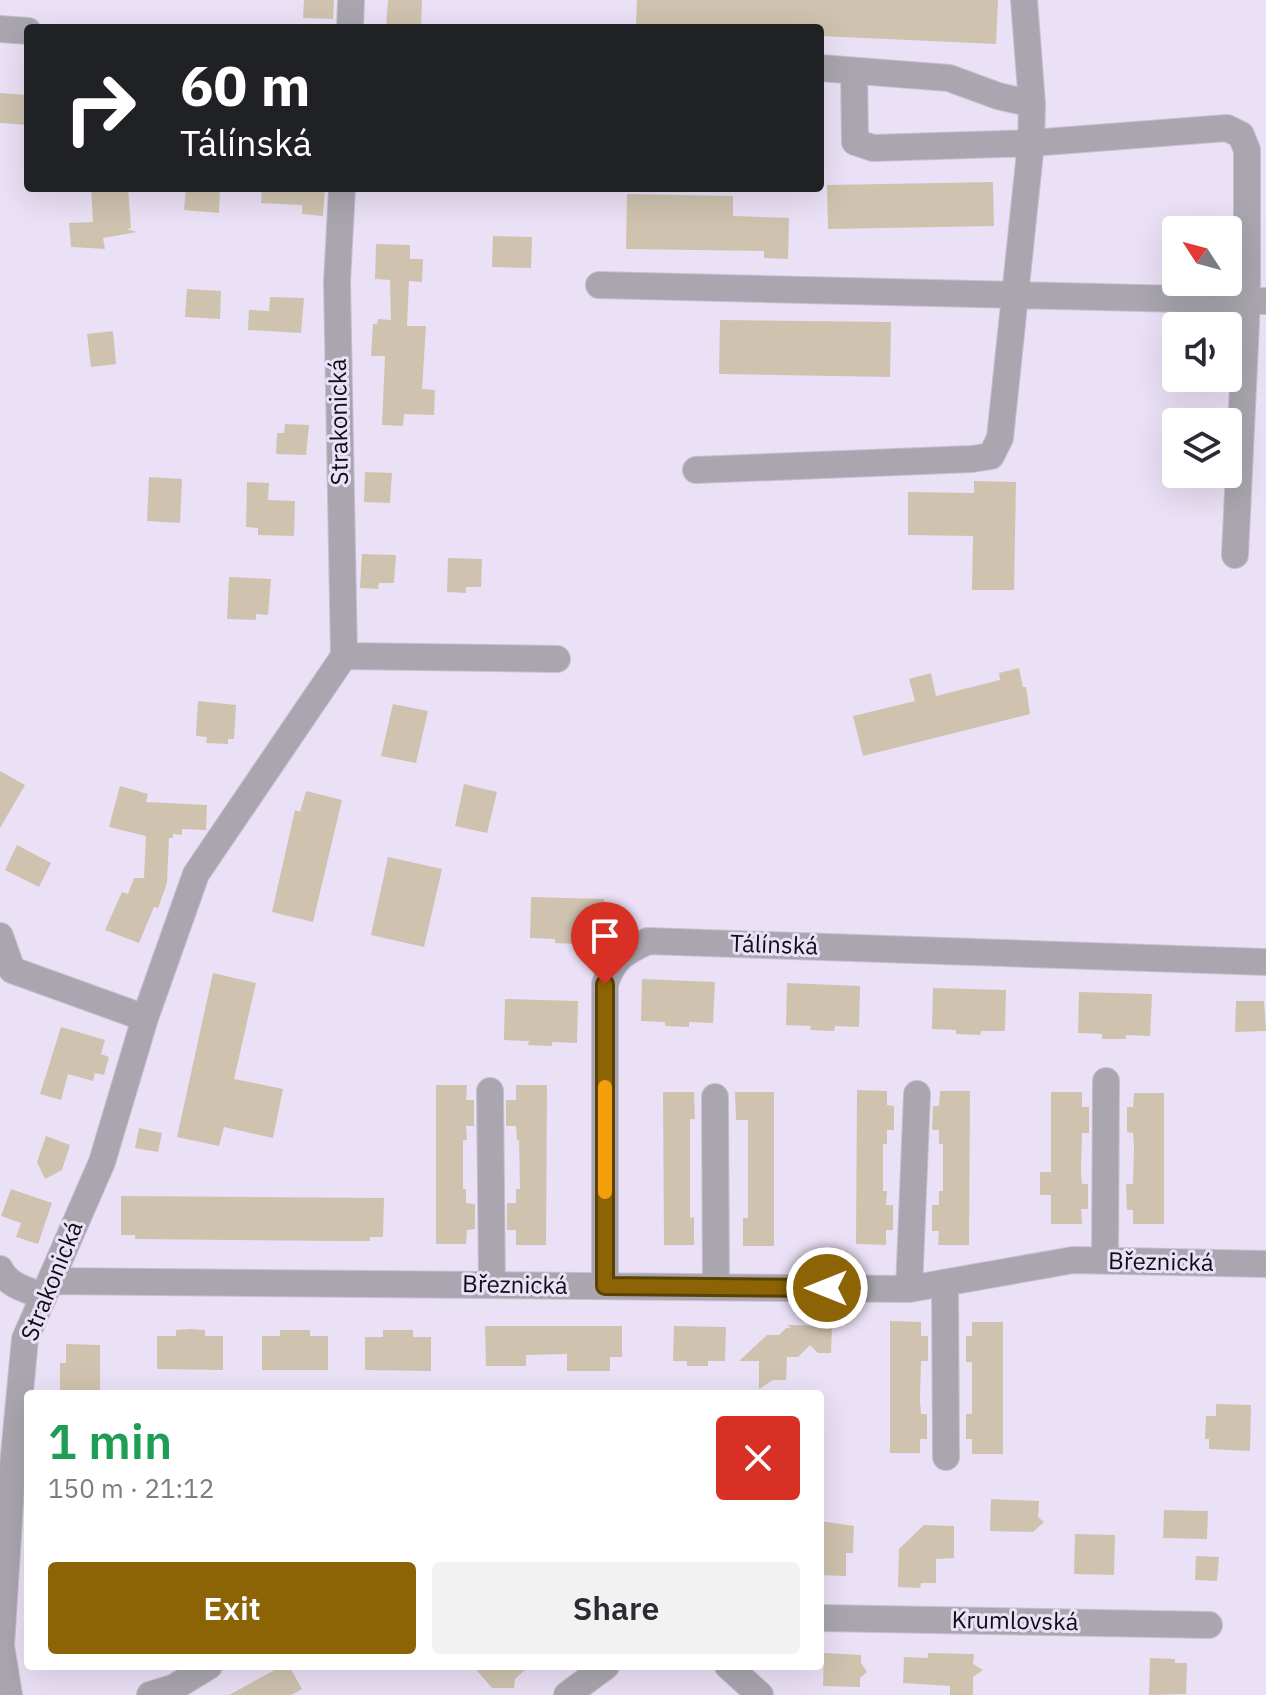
<!DOCTYPE html>
<html lang="en">
<head>
<meta charset="utf-8">
<style>
	:root { --surface:#fff; --page:#f2f2f3; --text:#2b2b33; --muted:#7c7c81; --accent:#8c6405 }
	body { margin:0; font-family:"IBM Plex Sans",sans-serif; background:var(--page); color:var(--text); height:100vh; display:flex; flex-direction:column; font-size:30px; white-space:nowrap }
	* { box-sizing:border-box; margin:0 }
	p { font-size:26px; color:var(--muted) }
	.icon { flex:none; width:44px; height:44px; fill:none; stroke:currentColor; stroke-width:2; stroke-linecap:round; stroke-linejoin:round }
	.map { position:relative; flex:1; overflow:hidden }
	.sheet { position:absolute; left:24px; top:1390px; width:800px; height:280px; display:flex; flex-direction:column; background:var(--surface); border-radius:8px; box-shadow:0 8px 32px #0002 }
	.sheet>* { flex:none }
	.top-card { position:absolute; left:24px; top:24px; width:800px; height:168px; border-radius:8px; box-shadow:0 8px 32px #0002; background:#202124; color:#fff; overflow:hidden }
	.needle { width:52px; rotate:306deg }
	.controls { position:absolute; left:1162px; top:216px; display:grid; gap:16px }
	.controls a { display:grid; place-items:center; width:80px; height:80px; border-radius:8px; background:var(--surface); box-shadow:0 8px 32px #0002; font-size:40px }
	.pin { position:absolute; display:grid; place-items:center; width:68px; height:68px; color:#fff; margin:-82px -34px; border-radius:50% 50% 50% 0; rotate:-45deg; box-shadow:0 0 8px #0007 }
	.pin .icon { rotate:45deg }
	.me { position:absolute; width:88px; margin:-44px; rotate:270deg; stroke-linejoin:round; filter:drop-shadow(0 0 6px #0008) }
	.turn { display:flex; align-items:center; gap:28px; height:168px; padding:0 24px; font-size:36px }
	.turn .icon { width:104px; height:104px; stroke-width:2.5 }
	.turn b { display:block; font-size:56px; line-height:68px }
	.round { display:grid; place-items:center; flex:none; width:84px; height:84px; border-radius:8px; background:var(--page) }
	.head { display:flex; align-items:center; justify-content:space-between; height:136px; padding:0 24px }
	h1 { font-size:48px; font-weight:600; line-height:60px; color:#1e9e55 }
	.button { display:flex; gap:16px; margin-top:auto; padding:16px 24px }
	.button a { flex:1; height:92px; border-radius:8px; background:var(--accent); color:#fff; font-size:32px; font-weight:600; line-height:92px; text-align:center }
	.button a+a { background:var(--page); color:var(--text) }
	.map>svg:first-child { display:block }
	.building { fill:#cfc3af }
	.lines { fill:none; stroke-linecap:round; stroke-linejoin:round }
	.minor-casing { stroke:#c8bfd2; stroke-width:28 }
	.minor { stroke:#aaa6af; stroke-width:26 }
	.route-casing { stroke:#5b4103; stroke-width:20 }
	.route { stroke:#8c6405; stroke-width:14 }
	.slow { stroke:#f59e0b; stroke-width:14 }
	.labels { text-anchor:middle; stroke-width:6; stroke-linejoin:round; paint-order:stroke }
	.street-label { font-size:24px; fill:#100d14; stroke:#ebe1f6 }
</style>
</head>
<body>
<div class="map">
<svg width="1266" height="1695" viewBox="0 0 1266 1695">
	<rect width="100%" height="100%" fill="#ebe1f6"/>
	<path class="building" d="M 304,0 L 334,0 L 333,19 L 303,18 Z
		M 388,0 L 422,0 L 421,28 L 386,27 Z
		M 637,0 L 998,0 L 996,44 L 820,36 L 820,28 L 708,28 L 636,25 Z
		M 0,93 L 28,95 L 28,125 L 0,123 Z
		M 993,182 L 994,226 L 828,229 L 827,185 Z
		M 91,188 L 128,188 L 131,228 L 127,229 L 137,232 L 103,238 L 105,249 L 71,247 L 69,223 L 93,222 Z
		M 186,188 L 220,188 L 219,213 L 184,210 Z
		M 262,188 L 325,188 L 323,216 L 302,214 L 302,205 L 261,203 Z
		M 627,194 L 733,196 L 733,216 L 789,218 L 788,259 L 764,258 L 764,251 L 626,249 Z
		M 493,236 L 532,237 L 531,268 L 492,267 Z
		M 376,244 L 410,245 L 410,259 L 423,259 L 422,282 L 409,281 L 407,326 L 426,326 L 422,389 L 435,390 L 434,415 L 404,414 L 403,426 L 382,425 L 385,356 L 371,356 L 373,324 L 377,324 L 378,319 L 391,320 L 390,280 L 375,279 Z
		M 187,289 L 221,291 L 220,319 L 185,317 Z
		M 270,297 L 304,298 L 301,333 L 248,330 L 249,310 L 269,311 Z
		M 720,320 L 891,322 L 890,377 L 719,374 Z
		M 113,331 L 116,364 L 91,367 L 87,334 Z
		M 285,424 L 309,425 L 306,455 L 276,454 L 277,433 L 284,433 Z
		M 365,472 L 392,473 L 390,503 L 364,502 Z
		M 149,477 L 182,479 L 180,523 L 147,521 Z
		M 974,481 L 1016,482 L 1014,590 L 972,590 L 973,536 L 908,535 L 908,492 L 974,493 Z
		M 247,482 L 269,483 L 268,500 L 295,501 L 294,536 L 258,535 L 258,528 L 246,527 Z
		M 362,554 L 396,555 L 394,583 L 379,583 L 378,589 L 360,588 Z
		M 448,558 L 482,559 L 481,587 L 466,587 L 466,593 L 447,592 Z
		M 229,577 L 271,579 L 268,615 L 256,614 L 256,620 L 227,619 Z
		M 1019,668 L 1023,687 L 1026,687 L 1030,714 L 863,756 L 853,716 L 915,701 L 909,679 L 931,673 L 936,696 L 1000,680 L 999,673 Z
		M 198,701 L 236,705 L 234,739 L 228,739 L 228,744 L 206,743 L 207,737 L 196,736 Z
		M 393,704 L 428,711 L 416,763 L 381,756 Z
		M 0,771 L 25,785 L 0,828 Z
		M 464,784 L 497,792 L 487,833 L 455,826 Z
		M 120,786 L 148,794 L 146,802 L 207,805 L 206,830 L 182,829 L 182,835 L 173,834 L 173,838 L 169,838 L 167,883 L 158,908 L 154,907 L 139,943 L 105,930 L 122,892 L 128,894 L 134,878 L 144,878 L 146,836 L 109,827 Z
		M 306,791 L 342,800 L 313,922 L 272,912 L 295,810 L 300,812 Z
		M 17,845 L 51,863 L 39,887 L 5,870 Z
		M 388,857 L 442,869 L 424,947 L 371,935 Z
		M 531,897 L 604,899 L 603,941 L 578,940 L 578,944 L 555,943 L 555,939 L 530,938 Z
		M 213,973 L 256,983 L 234,1079 L 283,1089 L 273,1138 L 224,1127 L 219,1146 L 177,1137 Z
		M 642,979 L 715,982 L 713,1023 L 689,1022 L 689,1027 L 665,1026 L 665,1022 L 641,1021 Z
		M 787,983 L 860,986 L 859,1027 L 835,1026 L 834,1031 L 810,1030 L 811,1026 L 786,1025 Z
		M 933,988 L 1006,990 L 1005,1031 L 981,1031 L 980,1035 L 956,1034 L 956,1030 L 932,1029 Z
		M 1079,992 L 1152,994 L 1150,1036 L 1126,1035 L 1126,1039 L 1102,1039 L 1102,1034 L 1078,1033 Z
		M 505,999 L 578,1001 L 577,1043 L 552,1042 L 552,1046 L 528,1045 L 529,1041 L 504,1040 Z
		M 1236,1001 L 1264,1001 L 1266,1031 L 1235,1032 Z
		M 61,1027 L 105,1040 L 101,1054 L 109,1057 L 104,1075 L 95,1073 L 93,1081 L 68,1074 L 61,1100 L 40,1094 Z
		M 436,1085 L 467,1085 L 466,1100 L 474,1100 L 474,1126 L 466,1126 L 467,1140 L 463,1140 L 463,1189 L 466,1189 L 466,1203 L 475,1204 L 475,1229 L 467,1230 L 466,1244 L 436,1244 Z
		M 516,1085 L 547,1085 L 546,1245 L 516,1245 L 516,1230 L 507,1230 L 507,1203 L 516,1203 L 516,1189 L 520,1189 L 519,1140 L 517,1141 L 516,1126 L 506,1126 L 506,1100 L 516,1100 Z
		M 857,1090 L 887,1091 L 887,1105 L 894,1106 L 894,1130 L 887,1130 L 887,1144 L 883,1144 L 883,1191 L 887,1191 L 886,1205 L 893,1205 L 893,1230 L 886,1230 L 886,1245 L 856,1244 Z
		M 940,1091 L 970,1091 L 969,1245 L 938,1245 L 939,1231 L 932,1231 L 932,1205 L 939,1205 L 939,1191 L 943,1191 L 943,1144 L 939,1144 L 939,1130 L 932,1130 L 933,1106 L 939,1106 Z
		M 663,1092 L 694,1092 L 695,1119 L 690,1119 L 690,1218 L 694,1217 L 694,1245 L 664,1245 Z
		M 735,1092 L 774,1092 L 774,1246 L 743,1246 L 743,1218 L 748,1218 L 748,1120 L 736,1120 Z
		M 1051,1092 L 1082,1092 L 1082,1107 L 1089,1107 L 1089,1133 L 1082,1133 L 1081,1171 L 1082,1184 L 1088,1184 L 1088,1209 L 1081,1209 L 1082,1224 L 1051,1224 L 1051,1195 L 1040,1195 L 1040,1172 L 1051,1172 Z
		M 1134,1093 L 1164,1093 L 1164,1224 L 1133,1224 L 1133,1210 L 1127,1210 L 1126,1184 L 1133,1184 L 1134,1146 L 1133,1133 L 1127,1132 L 1127,1107 L 1133,1107 Z
		M 139,1128 L 162,1133 L 158,1152 L 135,1148 Z
		M 46,1136 L 70,1145 L 62,1170 L 45,1179 L 37,1162 Z
		M 11,1189 L 52,1203 L 38,1244 L 16,1237 L 21,1223 L 1,1216 Z
		M 121,1196 L 384,1198 L 383,1237 L 370,1237 L 370,1241 L 341,1241 L 135,1239 L 135,1235 L 121,1235 Z
		M 890,1321 L 921,1322 L 921,1336 L 928,1336 L 928,1361 L 921,1361 L 920,1400 L 921,1414 L 927,1414 L 927,1439 L 920,1439 L 920,1453 L 890,1453 Z
		M 972,1322 L 1003,1322 L 1003,1454 L 972,1454 L 972,1439 L 966,1439 L 966,1414 L 972,1414 L 972,1362 L 966,1362 L 966,1336 L 972,1336 Z
		M 787,1325 L 832,1326 L 831,1353 L 818,1353 L 810,1345 L 798,1357 L 787,1357 L 786,1380 L 773,1380 L 759,1389 L 759,1361 L 739,1361 L 767,1335 L 779,1335 L 786,1328 L 791,1328 Z
		M 485,1326 L 622,1326 L 622,1357 L 610,1357 L 610,1371 L 567,1371 L 567,1354 L 526,1355 L 526,1366 L 486,1366 Z
		M 674,1326 L 726,1327 L 725,1361 L 708,1361 L 708,1366 L 687,1366 L 687,1361 L 673,1361 Z
		M 191,1329 L 205,1330 L 205,1336 L 223,1336 L 223,1370 L 157,1369 L 157,1336 L 176,1336 L 176,1330 Z
		M 280,1330 L 310,1330 L 310,1336 L 328,1336 L 328,1370 L 262,1370 L 262,1336 L 280,1336 Z
		M 383,1330 L 413,1330 L 413,1337 L 431,1337 L 431,1371 L 365,1370 L 365,1337 L 383,1337 Z
		M 66,1344 L 100,1345 L 100,1394 L 60,1392 L 60,1363 L 66,1363 Z
		M 1216,1404 L 1251,1405 L 1250,1451 L 1209,1449 L 1209,1439 L 1205,1439 L 1206,1416 L 1216,1416 Z
		M 991,1499 L 1039,1501 L 1038,1517 L 1044,1522 L 1033,1532 L 990,1531 Z
		M 1164,1510 L 1208,1511 L 1207,1539 L 1163,1538 Z
		M 820,1521 L 854,1526 L 853,1553 L 846,1553 L 846,1576 L 820,1575 Z
		M 924,1525 L 954,1526 L 954,1558 L 936,1559 L 936,1583 L 921,1583 L 920,1588 L 898,1587 L 899,1549 Z
		M 1075,1534 L 1115,1535 L 1114,1575 L 1074,1574 Z
		M 1196,1556 L 1219,1557 L 1217,1581 L 1195,1580 Z
		M 824,1653 L 861,1655 L 861,1663 L 867,1672 L 860,1678 L 860,1687 L 823,1686 Z
		M 928,1653 L 974,1654 L 973,1664 L 983,1670 L 973,1677 L 973,1695 L 950,1695 L 950,1686 L 903,1683 L 904,1657 L 928,1658 Z
		M 1150,1658 L 1175,1659 L 1175,1663 L 1187,1663 L 1186,1694 L 1149,1695 Z
		M 282,1666 L 289,1666 L 302,1689 L 291,1695 L 229,1695 Z
		M 473,1666 L 529,1666 L 515,1679 L 514,1688 L 492,1688 Z"/>
	<g class="lines">
		<defs>
			<path id="minor" d="M 350,28 L 351,0
				M 0,29 L 28,31
				M 820,68 L 949,78 L 998,96 L 1032,104
				M 854,71 L 855,142 L 873,148 L 1031,143 L 1227,128 L 1241,135 L 1247,150 L 1247,301 L 1235,555
				M 599,285 L 1266,301
				M 696,470 L 972,459 L 991,456 L 1000,438 L 1031,143 L 1032,104 L 1024,0
				M 344,656 L 557,659
				M 0,936 L 12,970 L 145,1018
				M 490,1091 L 492,1285
				M 715,1097 L 716,1287
				M 1105,1261 L 1106,1081
				M 0,1269 C 8,1286 27,1290 44,1296
				M 50,1281 L 909,1289 L 1073,1260 L 1266,1264
				M 945,1283 L 946,1457
				M 605,1286 L 605,984 C 614,957 624,953 648,941 L 1266,962
				M 909,1289 L 917,1094
				M 820,1618 L 1209,1625
				M 728,1666 L 760,1695
				M 9,1695 L 1,1646 L 11,1487 L 25,1339 L 102,1162 L 145,1018 L 196,874 L 344,656 L 337,282 L 342,188
				M 150,1695 L 173,1688 L 209,1666
				M 567,1695 L 606,1666"/>
		</defs>
		<use href="#minor" class="minor-casing"/>
		<use href="#minor" class="minor"/>
	</g>
	<g class="lines">
		<defs>
			<path id="route" d="M 605,984 L 605,1286 L 827,1288"/>
		</defs>
		<use href="#route" class="route-casing"/>
		<use href="#route" class="route"/>
		<path class="slow" d="M 605,1192 L 605,1087"/>
	</g>
	<g class="labels">
		<g class="street-label">
			<text transform="translate(339 422) rotate(-91)" y="8">Strakonická</text>
			<text transform="translate(774 945) rotate(2)" y="8">Tálínská</text>
			<text transform="translate(1161 1262) rotate(1)" y="8">Březnická</text>
			<text transform="translate(52 1281) rotate(-68)" y="8">Strakonická</text>
			<text transform="translate(515 1285) rotate(1)" y="8">Březnická</text>
			<text transform="translate(1015 1621) rotate(1)" y="8">Krumlovská</text>
		</g>
	</g>
</svg>
<div class="controls">
<a><svg class="needle" viewBox="-14 -14 28 28"><path d="M0-13l5 13h-10z" fill="#e53935"/><path d="M0 13l5-13h-10z" fill="#7c7c81"/></svg></a>
<a><svg class="icon" aria-label="sound" viewBox="0 0 24 24"><path d="M4 9h4l5-4v14l-5-4H4zM17 9q2 3 0 6"/></svg></a>
<a><svg class="icon" aria-label="layers" viewBox="0 0 24 24"><path d="M12 4l9 5-9 5-9-5zM3 14l9 5 9-5"/></svg></a>
</div>
<div class="pin" style="left:605px;top:984px;background:#d93025"><svg class="icon" aria-label="arrive" viewBox="0 0 24 24"><path d="M6 21V4h12l-3 4 3 4H6"/></svg></div>
<svg class="me" style="left:827px;top:1288px" viewBox="-20 -20 40 40"><circle r="17" fill="#8c6405" stroke="#fff" stroke-width="3"/><path d="M0-11L8 9 0 5-8 9z" fill="#fff"/></svg>
<div class="top-card">
<div class="turn"><svg class="icon" aria-label="right" viewBox="0 0 24 24"><path d="M7 20v-9h11M14 6l5 5-5 5"/></svg><div><b>60 m</b>Tálínská</div></div>
</div>
<section class="sheet">
<div class="head"><div><h1>1 min</h1><p>150 m · 21:12</p></div><a class="round" style="background:#d93025;color:#fff"><svg class="icon" aria-label="close" viewBox="0 0 24 24"><path d="M6 6l12 12M18 6L6 18"/></svg></a></div>
<div class="button"><a>Exit</a><a>Share</a></div>
</section>
</div>
</body>
</html>
